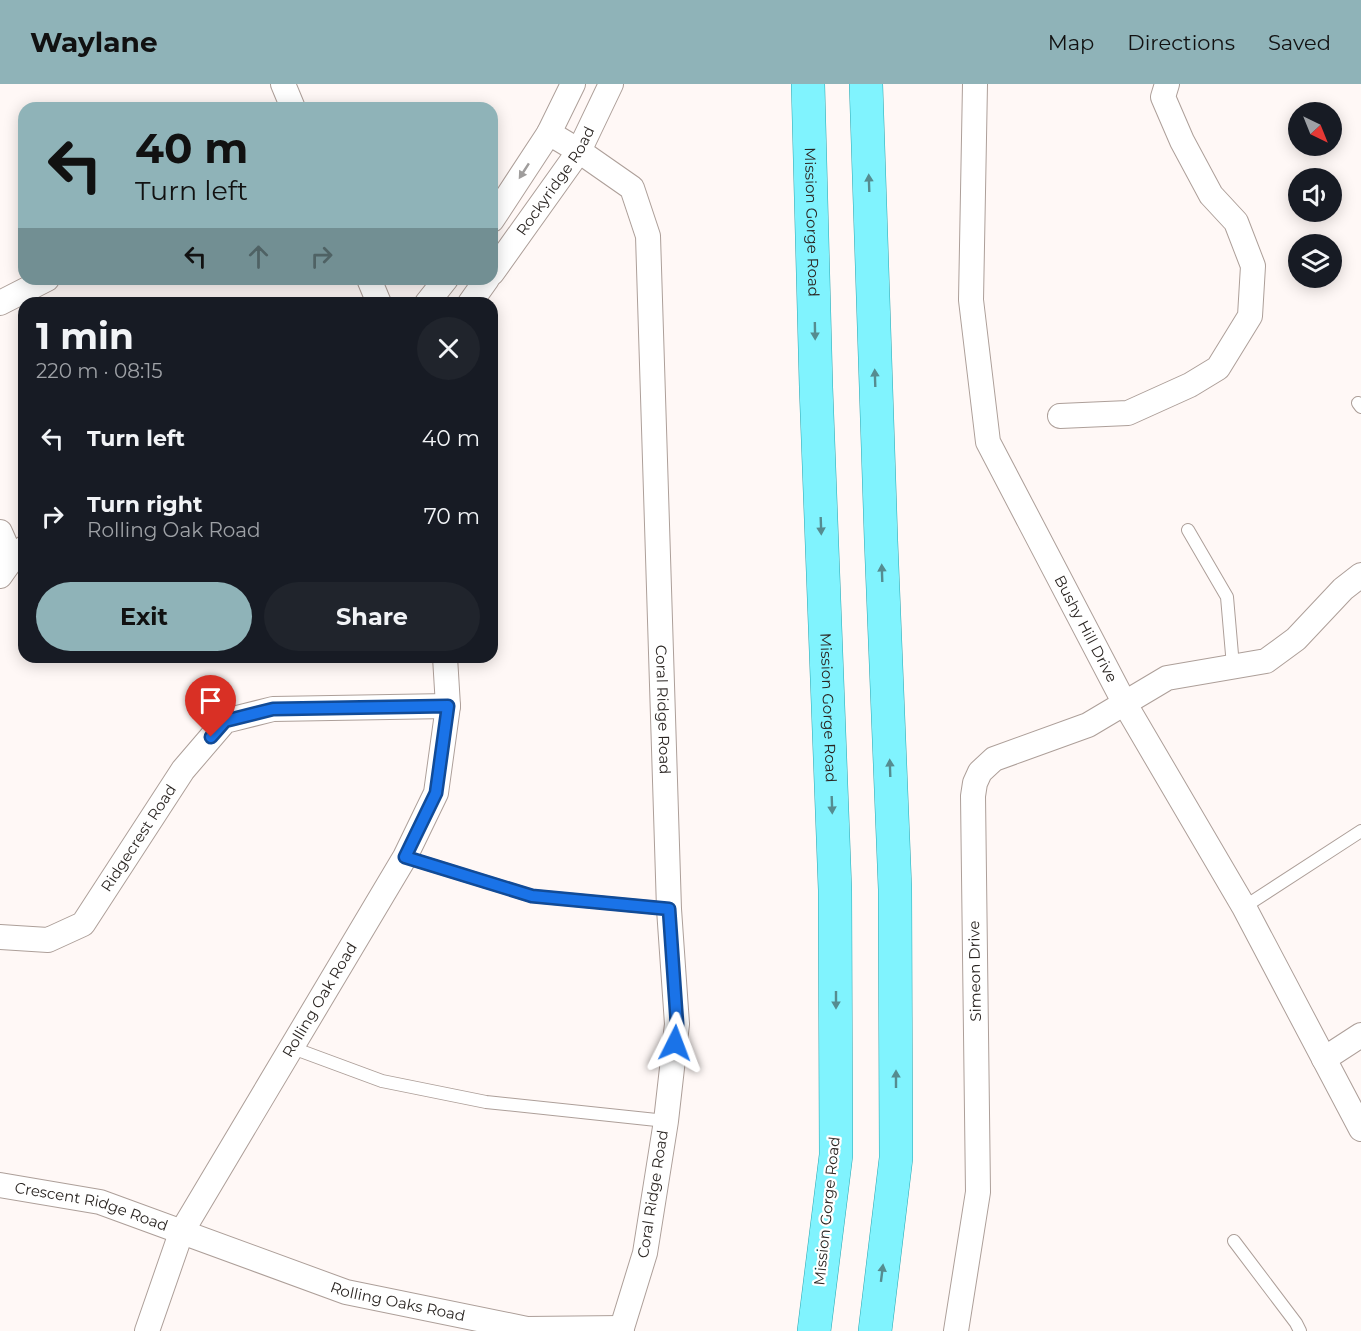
<!DOCTYPE html>
<html lang="en">
<head>
<meta charset="utf-8">
<style>
	:root { --surface:#171b24; --page:#20242c; --text:#f1f3f6; --muted:#9ea1a6; --accent:#8fb3b8 }
	body { margin:0; font-family:Montserrat,sans-serif; background:var(--page); color:var(--text); height:100vh; display:flex; flex-direction:column; font-size:22px; white-space:nowrap }
	* { box-sizing:border-box; margin:0 }
	p { font-size:20px; color:var(--muted) }
	.icon { flex:none; width:33px; height:33px; fill:none; stroke:currentColor; stroke-width:2; stroke-linecap:round; stroke-linejoin:round }
	.map { position:relative; flex:1; overflow:hidden }
	.panel { position:absolute; left:18px; top:213px; width:480px; height:366px; display:flex; flex-direction:column; background:var(--surface); border-radius:18px; box-shadow:0 3px 15px #0003 }
	.panel>* { flex:none }
	.banner { position:absolute; left:18px; top:18px; width:480px; height:183px; border-radius:18px; box-shadow:0 3px 15px #0003; background:#8fb3b8; color:#111; overflow:hidden }
	.needle { width:39px; rotate:137deg }
	.controls { position:absolute; left:1288px; top:18px; display:grid; gap:12px }
	.controls a { display:grid; place-items:center; width:54px; height:54px; border-radius:50%; background:var(--surface); box-shadow:0 3px 15px #0003; font-size:30px }
	.pin { position:absolute; display:grid; place-items:center; width:51px; height:51px; color:#fff; margin:-62px -26px; border-radius:50% 50% 50% 0; rotate:-45deg; box-shadow:0 0 6px #0007 }
	.pin .icon { rotate:45deg }
	.me { position:absolute; width:66px; margin:-33px; rotate:3deg; stroke-linejoin:round; filter:drop-shadow(0 0 4px #0008) }
	.turn { display:flex; align-items:center; gap:21px; height:126px; padding:0 18px; font-size:27px }
	.turn .icon { width:78px; height:78px; stroke-width:2.5 }
	.turn b { display:block; font-size:42px; line-height:51px }
	.lanes { display:flex; align-items:center; height:57px; padding:0 18px; background:#0003; justify-content:center; gap:30px; direction:ltr }
	.lanes .off { opacity:.35 }
	.round { display:grid; place-items:center; flex:none; width:63px; height:63px; border-radius:32px; background:var(--page) }
	.headline { display:flex; align-items:center; justify-content:space-between; height:102px; padding:0 18px }
	h1 { font-size:36px; font-weight:700; line-height:45px }
	.cta { display:flex; gap:12px; margin-top:auto; padding:12px 18px }
	.cta a { flex:1; height:69px; border-radius:36px; background:var(--accent); color:#111; font-size:24px; font-weight:700; line-height:69px; text-align:center }
	.cta a+a { background:var(--page); color:var(--text) }
	ul { padding:0; list-style:none }
	li { display:flex; align-items:center; gap:18px; height:78px; padding:0 18px }
	li div { flex:1 }
	li b { display:block; font-size:22px }
	li em { font-style:normal }
	header { display:flex; align-items:center; gap:36px; box-sizing:border-box; height:84px; padding:0 30px; background:var(--accent); color:#111 }
	header strong { font-size:28px }
	nav { display:flex; gap:33px; margin-inline-start:auto; font-size:21px }
	.map>svg:first-child { display:block }
	.lines { fill:none; stroke-linecap:round; stroke-linejoin:round }
	.lane-casing { stroke:#ad9f99; stroke-width:14 }
	.street-casing { stroke:#ad9f99; stroke-width:26 }
	.primary-casing { stroke:#2ba6b0; stroke-width:34 }
	.lane { stroke:#fff; stroke-width:12 }
	.street { stroke:#fff; stroke-width:24 }
	.primary { stroke:#80f3fe; stroke-width:33 }
	.oneway { fill:#9f9d9c }
	.oneway2 { fill:#558c90 }
	.route-casing { stroke:#114b97; stroke-width:15 }
	.route { stroke:#1a73e8; stroke-width:10 }
	.labels { text-anchor:middle; stroke-width:4.5; stroke-linejoin:round; paint-order:stroke }
	.street-label { font-size:15px; fill:#2a2522; stroke:#fff }
</style>
</head>
<body>
<header>
<strong>Waylane</strong>
<nav><a>Map</a><a>Directions</a><a>Saved</a></nav>
</header>
<div class="map">
<svg width="1361" height="1247" viewBox="0 0 1361 1247">
	<rect width="100%" height="100%" fill="#fff8f6"/>
	<g class="lines">
		<defs>
			<path id="lane" d="M 1358,319 L 1361,323
				M 1188,446 L 1227,513 L 1233,582
				M 405,773 L 532,812 L 669,825
				M 1244,823 L 1361,747
				M 290,963 L 382,997 L 486,1018 L 666,1037
				M 1234,1157 L 1296,1239 L 1300,1247"/>
			<g id="street">
				<path d="M 283,0 L 293,24"/>
				<path id="s1" d="M 975,0 L 971,216 L 988,358 L 1125,620 L 1244,823 L 1361,1045"/>
				<path id="s2" d="M 549,49 L 579,67 L 632,104 L 648,152 L 669,825 L 677,940 L 666,1037 L 645,1169 L 621,1247"/>
				<path d="M 492,136 L 549,49 L 573,0"/>
				<path id="s3" d="M 492,189 L 579,67 L 611,0"/>
				<path d="M 369,195 L 379,219"/>
				<path d="M 0,219 L 47,195"/>
				<path d="M 427,219 L 446,195"/>
				<path d="M 470,219 L 487,195"/>
				<path d="M 1060,332 L 1128,329 L 1190,301 L 1218,284 L 1250,232 L 1253,182 L 1236,138 L 1211,111 L 1182,57 L 1163,13 L 1167,0"/>
				<path d="M 0,448 L 12,475"/>
				<path d="M 0,492 L 12,475 L 24,464"/>
				<path id="s4" d="M 0,853 L 48,856 L 83,840 L 183,686 L 225,637 L 273,625 L 448,622"/>
				<path d="M 1324,975 L 1361,951"/>
				<path id="s5" d="M 0,1101 L 100,1118 L 346,1208 L 527,1245 L 622,1244"/>
				<path id="s6" d="M 147,1247 L 181,1149 L 405,773 L 436,709 L 448,622 L 445,573"/>
				<path d="M 956,1247 L 978,1108 L 973,712 L 975,699 L 980,688 L 994,675 L 1088,641 L 1167,594 L 1266,577 L 1296,555 L 1343,505 L 1361,491"/>
			</g>
			<g id="primary">
				<path id="s7" d="M 808,0 L 816,303 L 835,806 L 836,1071 L 814,1247"/>
				<path d="M 866,0 L 881,456 L 895,805 L 896,1074 L 875,1247"/>
			</g>
		</defs>
		<use href="#lane" class="lane-casing"/>
		<use href="#street" class="street-casing"/>
		<use href="#primary" class="primary-casing"/>
		<use href="#lane" class="lane"/>
		<use href="#street" class="street"/>
		<use href="#primary" class="primary"/>
	</g>
	<defs><path id="oneway-solid" d="M-6-.8H1V-3.2L6.5 0L1 3.2V.8H-6Z" transform="scale(1.5)"/></defs>
	<use class="oneway" href="#oneway-solid" transform="translate(524 87) rotate(123)"/>
	<g class="oneway2">
		<use href="#oneway-solid" transform="translate(869 99) rotate(-92)"/>
		<use href="#oneway-solid" transform="translate(815 247) rotate(89)"/>
		<use href="#oneway-solid" transform="translate(875 294) rotate(-92)"/>
		<use href="#oneway-solid" transform="translate(821 442) rotate(88)"/>
		<use href="#oneway-solid" transform="translate(882 489) rotate(-92)"/>
		<use href="#oneway-solid" transform="translate(890 684) rotate(-92)"/>
		<use href="#oneway-solid" transform="translate(832 721) rotate(88)"/>
		<use href="#oneway-solid" transform="translate(836 916) rotate(90)"/>
		<use href="#oneway-solid" transform="translate(896 995) rotate(-90)"/>
		<use href="#oneway-solid" transform="translate(882 1189) rotate(-83)"/>
	</g>
	<g class="lines">
		<defs>
			<path id="route" d="M 211,653 L 225,637 L 273,625 L 448,622 L 436,709 L 405,773 L 532,812 L 669,825 L 677,940 L 675,959"/>
		</defs>
		<use href="#route" class="route-casing"/>
		<use href="#route" class="route"/>
	</g>
	<g class="labels">
		<g class="street-label">
			<text dy="5" stroke="none"><textPath href="#s3" startOffset="112">Rockyridge Road</textPath></text>
			<text dy="5" stroke="none"><textPath href="#s7" startOffset="138">Mission Gorge Road</textPath></text>
			<text dy="5" stroke="none"><textPath href="#s1" startOffset="570">Bushy Hill Drive</textPath></text>
			<text dy="5" stroke="none"><textPath href="#s7" startOffset="624">Mission Gorge Road</textPath></text>
			<text dy="5" stroke="none"><textPath href="#s2" startOffset="624">Coral Ridge Road</textPath></text>
			<text dy="5" stroke="none"><textPath href="#s4" startOffset="189">Ridgecrest Road</textPath></text>
			<text transform="translate(975 887) rotate(-91)" y="5">Simeon Drive</text>
			<text dy="5" stroke="none"><textPath href="#s6" startOffset="375">Rolling Oak Road</textPath></text>
			<text transform="translate(653 1110) rotate(-81)" y="5">Coral Ridge Road</text>
			<text dy="5" stroke="none"><textPath href="#s5" startOffset="94">Crescent Ridge Road</textPath></text>
			<text transform="translate(827 1127) rotate(-84)" y="5">Mission Gorge Road</text>
			<text dy="5" stroke="none"><textPath href="#s5" startOffset="416">Rolling Oaks Road</textPath></text>
		</g>
	</g>
</svg>
<div class="controls">
<a><svg class="needle" viewBox="-14 -14 28 28"><path d="M0-13l5 13h-10z" fill="#e53935"/><path d="M0 13l5-13h-10z" fill="#9ea1a6"/></svg></a>
<a><svg class="icon" aria-label="sound" viewBox="0 0 24 24"><path d="M4 9h4l5-4v14l-5-4H4zM17 9q2 3 0 6"/></svg></a>
<a><svg class="icon" aria-label="layers" viewBox="0 0 24 24"><path d="M12 4l9 5-9 5-9-5zM3 14l9 5 9-5"/></svg></a>
</div>
<div class="pin" style="left:211px;top:653px;background:#d93025"><svg class="icon" aria-label="arrive" viewBox="0 0 24 24"><path d="M6 21V4h12l-3 4 3 4H6"/></svg></div>
<svg class="me" style="left:675px;top:959px" viewBox="-20 -20 40 40"><path d="M0-17L14 15 0 8-14 15z" fill="#1a73e8" stroke="#fff" stroke-width="4"/></svg>
<div class="banner">
<div class="turn"><svg class="icon" aria-label="left" viewBox="0 0 24 24"><path d="M17 20v-9H6M10 6l-5 5 5 5"/></svg><div><b>40 m</b>Turn left</div></div>
<div class="lanes"><svg class="icon" aria-label="left" viewBox="0 0 24 24"><path d="M17 20v-9H6M10 6l-5 5 5 5"/></svg><svg class="icon off" aria-label="ahead" viewBox="0 0 24 24"><path d="M12 20V5M6 11l6-6 6 6"/></svg><svg class="icon off" aria-label="right" viewBox="0 0 24 24"><path d="M7 20v-9h11M14 6l5 5-5 5"/></svg></div>
</div>
<section class="panel">
<div class="headline"><div><h1>1 min</h1><p>220 m · 08:15</p></div><a class="round"><svg class="icon" aria-label="close" viewBox="0 0 24 24"><path d="M6 6l12 12M18 6L6 18"/></svg></a></div>
<ul>
<li><svg class="icon" aria-label="left" viewBox="0 0 24 24"><path d="M17 20v-9H6M10 6l-5 5 5 5"/></svg><div><b>Turn left</b></div><em>40 m</em></li>
<li><svg class="icon" aria-label="right" viewBox="0 0 24 24"><path d="M7 20v-9h11M14 6l5 5-5 5"/></svg><div><b>Turn right</b><p>Rolling Oak Road</p></div><em>70 m</em></li>
</ul>
<div class="cta"><a>Exit</a><a>Share</a></div>
</section>
</div>
</body>
</html>
